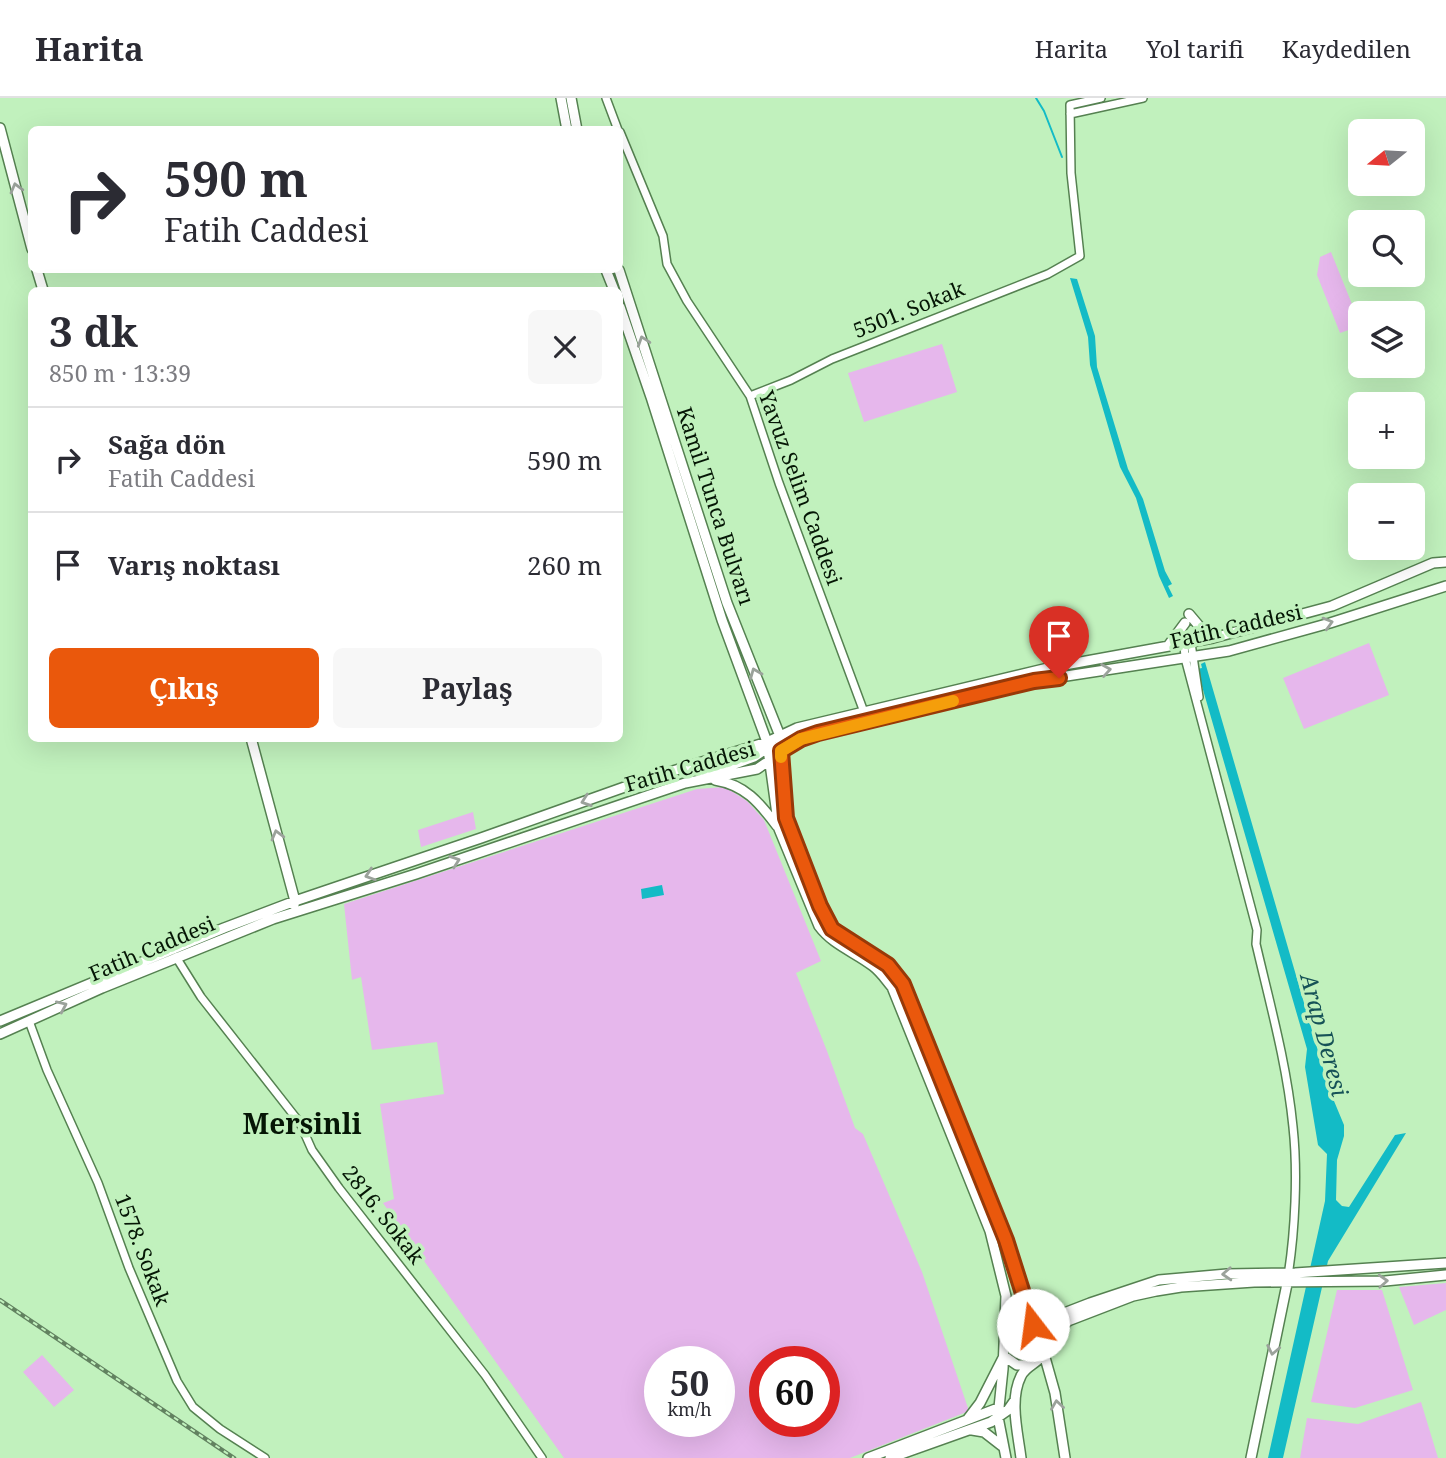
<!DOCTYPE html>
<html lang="tr">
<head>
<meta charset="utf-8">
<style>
	:root { --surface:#fff; --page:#f7f7f7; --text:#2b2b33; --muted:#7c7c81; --line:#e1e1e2; --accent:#ea580c }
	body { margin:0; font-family:"Noto Serif",serif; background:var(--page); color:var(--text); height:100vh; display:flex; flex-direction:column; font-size:26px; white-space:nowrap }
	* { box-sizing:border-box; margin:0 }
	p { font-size:23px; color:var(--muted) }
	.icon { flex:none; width:38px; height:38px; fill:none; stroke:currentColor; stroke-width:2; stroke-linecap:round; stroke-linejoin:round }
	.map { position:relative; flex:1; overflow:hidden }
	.panel { position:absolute; left:28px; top:189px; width:595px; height:455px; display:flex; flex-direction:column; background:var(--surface); border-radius:10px; box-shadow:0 7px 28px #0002 }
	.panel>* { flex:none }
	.banner { position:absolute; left:28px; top:28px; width:595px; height:147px; border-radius:10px; box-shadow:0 7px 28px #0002; background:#fff; color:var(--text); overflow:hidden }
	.needle { width:46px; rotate:252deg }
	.buttons { position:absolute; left:1348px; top:21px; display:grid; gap:14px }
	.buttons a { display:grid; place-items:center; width:77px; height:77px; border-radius:10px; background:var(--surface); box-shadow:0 7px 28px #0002; font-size:35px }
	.speed { position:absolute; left:644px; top:1248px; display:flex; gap:14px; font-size:35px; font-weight:700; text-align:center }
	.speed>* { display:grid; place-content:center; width:91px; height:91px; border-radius:50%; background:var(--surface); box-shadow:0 7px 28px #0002; line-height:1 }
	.speed small { font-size:18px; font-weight:400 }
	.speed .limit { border:10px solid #d22; background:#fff; color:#111 }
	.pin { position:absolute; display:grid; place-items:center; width:60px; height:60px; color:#fff; margin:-72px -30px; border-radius:50% 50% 50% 0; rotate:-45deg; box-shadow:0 0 7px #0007 }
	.pin .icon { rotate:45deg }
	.me { position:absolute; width:77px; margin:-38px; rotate:345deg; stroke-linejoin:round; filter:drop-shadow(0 0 5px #0008) }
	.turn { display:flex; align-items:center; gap:24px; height:147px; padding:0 21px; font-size:32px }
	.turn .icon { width:91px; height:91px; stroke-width:2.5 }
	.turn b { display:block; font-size:49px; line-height:60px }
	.round { display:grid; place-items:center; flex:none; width:74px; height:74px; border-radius:10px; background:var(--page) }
	.overview { display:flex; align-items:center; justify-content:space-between; height:119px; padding:0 21px }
	h1 { font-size:42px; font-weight:700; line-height:52px }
	.primary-button { display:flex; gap:14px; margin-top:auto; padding:14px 21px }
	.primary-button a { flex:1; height:80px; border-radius:10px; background:var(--accent); color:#fff; font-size:28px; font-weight:700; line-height:80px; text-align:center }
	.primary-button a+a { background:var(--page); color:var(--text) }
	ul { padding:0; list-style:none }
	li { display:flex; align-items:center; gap:21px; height:105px; padding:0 21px; border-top:2px solid var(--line) }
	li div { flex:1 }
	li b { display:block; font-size:26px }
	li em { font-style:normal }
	header { display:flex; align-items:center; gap:42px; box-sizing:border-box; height:98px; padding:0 35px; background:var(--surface); border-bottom:2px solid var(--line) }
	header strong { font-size:33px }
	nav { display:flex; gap:38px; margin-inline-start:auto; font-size:24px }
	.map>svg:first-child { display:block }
	.green { fill:#e6b7ec; fill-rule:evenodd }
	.water { fill:#13bbc6 }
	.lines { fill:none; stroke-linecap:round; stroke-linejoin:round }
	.stream { stroke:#13bbc6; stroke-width:2 }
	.minor-casing { stroke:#558151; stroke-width:10 }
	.major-casing { stroke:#558151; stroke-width:12 }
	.minor { stroke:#fff; stroke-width:7 }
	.major { stroke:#fff; stroke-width:9 }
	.rail-casing { stroke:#628260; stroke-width:4.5 }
	.rail { stroke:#c1f1bd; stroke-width:2; stroke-dasharray:5; stroke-linecap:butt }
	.oneway { stroke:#9ba29b }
	.route-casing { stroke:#983908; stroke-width:18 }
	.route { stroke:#ea580c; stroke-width:12 }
	.slow { stroke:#f59e0b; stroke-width:12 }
	.labels { text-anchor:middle; stroke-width:7; stroke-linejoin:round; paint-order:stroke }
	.street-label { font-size:21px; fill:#051605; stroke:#c1f1bd }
	.water-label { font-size:23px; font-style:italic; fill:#165257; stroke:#c1f1bd }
	.district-label { font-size:28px; font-weight:bold; fill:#051605; stroke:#c1f1bd }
</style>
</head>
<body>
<header>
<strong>Harita</strong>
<nav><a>Harita</a><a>Yol tarifi</a><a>Kaydedilen</a></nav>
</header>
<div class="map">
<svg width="1446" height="1360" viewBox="0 0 1446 1360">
	<rect width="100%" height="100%" fill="#c1f1bd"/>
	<path class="green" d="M 1331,154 L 1360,226 L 1360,228 L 1340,235 L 1317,177 L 1320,159 Z
		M 942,246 L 957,294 L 864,324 L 848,275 Z
		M 1369,545 L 1389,597 L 1304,631 L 1283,580 Z
		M 725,689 L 747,703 L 764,722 L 821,863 L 796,875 L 827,953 L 855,1030 L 863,1036 L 922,1174 L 969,1313 L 850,1360 L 564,1360 L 383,1105 L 394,1101 L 380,1006 L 444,996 L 437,944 L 372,952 L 361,879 L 352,882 L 344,806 L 697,691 ZM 660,1264 L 719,1264 L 719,1323 L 660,1323 ZM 765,1264 L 824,1264 L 824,1323 L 765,1323 Z
		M 473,714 L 476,731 L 421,749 L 418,732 Z
		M 1446,1185 L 1446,1212 L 1414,1227 L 1399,1189 Z
		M 1337,1192 L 1382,1192 L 1413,1292 L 1355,1310 L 1311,1304 Z
		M 42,1257 L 74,1292 L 54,1309 L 23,1274 Z
		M 1421,1304 L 1438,1360 L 1300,1360 L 1307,1320 L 1358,1326 Z"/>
	<path class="water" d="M 1070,180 L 1077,181 L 1095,238 L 1097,269 L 1128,371 L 1143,401 L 1165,473 L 1172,486 L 1168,488 L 1173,498 L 1169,500 L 1159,478 L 1136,400 L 1120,369 L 1090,267 L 1088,239 Z
		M 1205,564 L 1329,991 L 1344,1027 L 1344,1038 L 1337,1062 L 1336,1102 L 1342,1108 L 1349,1109 L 1395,1037 L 1406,1035 L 1328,1163 L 1283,1360 L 1268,1360 L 1325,1103 L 1327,1056 L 1318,1047 L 1305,969 L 1307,951 L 1197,571 L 1202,570 L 1201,566 Z
		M 662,787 L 664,797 L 642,801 L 641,791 Z"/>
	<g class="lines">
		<path class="stream" d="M 1036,0 L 1044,13 L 1062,59"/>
		<defs>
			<path id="minor" d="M 606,0 L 618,32
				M 1070,16 L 1143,0
				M 620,34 L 663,138 L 667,166 L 687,203 L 750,298 L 779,385 L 864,614
				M 750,298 L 791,282 L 832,261 L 1048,176 L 1080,158 L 1071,75 L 1070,7 L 1101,0
				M 1191,545 L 1199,599
				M 1184,546 L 1185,560 L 1257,832 L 1256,846 C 1270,906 1287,967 1293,1029 C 1298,1075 1295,1133 1288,1178
				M 176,859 L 201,899 L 300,1025 L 312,1052 L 339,1090 L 485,1277 L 542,1360
				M 29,923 L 47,972 L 98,1085 L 129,1170 L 177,1283 L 193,1309 L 220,1331 L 265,1360"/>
			<path id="major" d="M 561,0 L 567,32
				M 571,0 L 577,32
				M 0,30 L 32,151
				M 37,172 L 43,192
				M 606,172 L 614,192
				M 619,172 L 727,505 L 780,638 L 786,720 L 820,808 L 832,831 L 888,867 L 903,886 L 1006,1142 L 1033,1227
				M 620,209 L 651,299 L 722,522 L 767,644 L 779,731 L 819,828 C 833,847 855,854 873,868 C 881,874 886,882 892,889 L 990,1133 L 1006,1198 L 1003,1271 L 998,1319 L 1006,1360
				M 1189,516 L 1205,535 L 1213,540
				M 1168,548 L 1185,525
				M 251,640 L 295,803 L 294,807
				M 702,678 L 754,659 L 772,647
				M 715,682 C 745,687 759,704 777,728
				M 0,923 L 224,830 L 295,803 L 481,740 L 650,680 L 767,644 L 797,630 L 1048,570 L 1213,540 L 1332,508 L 1433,465 L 1446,464
				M 0,936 L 102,890 L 273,821 L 416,776 L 685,685 L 757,671 L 801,641 L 1034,583 L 1229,553 L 1330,525 L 1446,488
				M 1033,1227 L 1090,1205 L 1159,1182 L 1227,1176 L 1295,1175 L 1446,1165
				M 1004,1235 C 1017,1220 1043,1222 1045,1245 C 1047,1264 1027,1265 1021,1278 C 1009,1302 1018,1335 1021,1360
				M 1046,1246 L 1068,1223 L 1133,1198 L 1156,1193 L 1181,1189 L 1254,1184 L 1385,1183 L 1446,1177
				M 1044,1256 L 1055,1295 L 1065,1360
				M 967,1322 L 980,1305 L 1004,1258 L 1017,1267 L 1031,1267
				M 972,1332 L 984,1334 L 1002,1348
				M 868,1360 L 998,1310
				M 890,1360 L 991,1324 L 1008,1312 L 1015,1302
				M 1251,1360 L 1287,1186"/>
		</defs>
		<use href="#minor" class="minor-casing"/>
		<use href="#major" class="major-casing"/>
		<use href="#minor" class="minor"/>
		<use href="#major" class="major"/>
		<defs>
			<path id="rail" d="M 0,1202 L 234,1360"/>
		</defs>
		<use href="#rail" class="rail-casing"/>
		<use href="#rail" class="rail"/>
	</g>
	<defs><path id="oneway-chevron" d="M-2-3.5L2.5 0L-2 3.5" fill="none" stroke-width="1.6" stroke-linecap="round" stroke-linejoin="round" transform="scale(1.75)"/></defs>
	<g class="oneway">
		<use href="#oneway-chevron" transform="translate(16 90) rotate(-105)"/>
		<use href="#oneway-chevron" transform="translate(643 243) rotate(-108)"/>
		<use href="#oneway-chevron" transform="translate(1328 525) rotate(-16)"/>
		<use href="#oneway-chevron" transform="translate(1106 572) rotate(-9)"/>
		<use href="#oneway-chevron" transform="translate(755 575) rotate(-112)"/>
		<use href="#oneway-chevron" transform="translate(586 703) rotate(161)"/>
		<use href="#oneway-chevron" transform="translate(277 737) rotate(-105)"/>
		<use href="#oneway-chevron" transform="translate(455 763) rotate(-19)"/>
		<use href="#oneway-chevron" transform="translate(370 777) rotate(162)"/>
		<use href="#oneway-chevron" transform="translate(62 908) rotate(-24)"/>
		<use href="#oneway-chevron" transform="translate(1227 1176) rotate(177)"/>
		<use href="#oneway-chevron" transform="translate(1383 1183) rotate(-3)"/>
		<use href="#oneway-chevron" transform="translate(1273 1252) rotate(101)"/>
		<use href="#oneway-chevron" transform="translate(1057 1307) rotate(-98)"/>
	</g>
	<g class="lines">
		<defs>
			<path id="route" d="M 1033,1227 L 1006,1142 L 903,886 L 888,867 L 832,831 L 820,808 L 786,720 L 781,653 L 801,641 L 818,635 L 1034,583 L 1059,580"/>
		</defs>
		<use href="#route" class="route-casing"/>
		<use href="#route" class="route"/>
		<path class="slow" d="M 781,659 L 781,653 L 801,641 L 953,603"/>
	</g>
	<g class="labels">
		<g class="street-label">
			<text transform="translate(909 212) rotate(-22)" y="7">5501. Sokak</text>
			<text transform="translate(800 390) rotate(70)" y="7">Yavuz Selim Caddesi</text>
			<text transform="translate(715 408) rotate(72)" y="7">Kamil Tunca Bulvarı</text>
			<text transform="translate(1236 529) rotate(-13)" y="7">Fatih Caddesi</text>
			<text transform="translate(690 669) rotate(-16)" y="7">Fatih Caddesi</text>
			<text transform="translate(152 851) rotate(-23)" y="7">Fatih Caddesi</text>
			<text transform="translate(383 1117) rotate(52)" y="7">2816. Sokak</text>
			<text transform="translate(142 1152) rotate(69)" y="7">1578. Sokak</text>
		</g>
		<g class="water-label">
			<text transform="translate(1324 937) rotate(75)" y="8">Arap Deresi</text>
		</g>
		<g class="district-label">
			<text x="302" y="1036">Mersinli</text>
		</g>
	</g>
</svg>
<div class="buttons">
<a><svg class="needle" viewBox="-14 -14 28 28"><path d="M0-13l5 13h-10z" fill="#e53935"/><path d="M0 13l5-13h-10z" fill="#7c7c81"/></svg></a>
<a><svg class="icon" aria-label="search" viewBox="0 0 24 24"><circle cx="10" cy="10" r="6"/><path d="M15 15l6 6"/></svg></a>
<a><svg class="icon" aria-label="layers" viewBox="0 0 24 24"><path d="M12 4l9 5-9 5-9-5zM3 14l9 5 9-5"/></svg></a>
<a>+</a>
<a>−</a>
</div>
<div class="speed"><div>50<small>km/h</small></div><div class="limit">60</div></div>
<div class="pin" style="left:1059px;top:580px;background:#d93025"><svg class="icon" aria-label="arrive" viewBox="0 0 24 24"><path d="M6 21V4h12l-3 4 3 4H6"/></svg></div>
<svg class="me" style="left:1033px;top:1227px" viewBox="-20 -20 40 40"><circle r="19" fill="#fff"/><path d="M0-13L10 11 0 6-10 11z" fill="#ea580c"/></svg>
<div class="banner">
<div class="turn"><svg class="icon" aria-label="right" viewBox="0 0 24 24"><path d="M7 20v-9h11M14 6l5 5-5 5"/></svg><div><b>590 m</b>Fatih Caddesi</div></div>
</div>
<section class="panel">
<div class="overview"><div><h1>3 dk</h1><p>850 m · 13:39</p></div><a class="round"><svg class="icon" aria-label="close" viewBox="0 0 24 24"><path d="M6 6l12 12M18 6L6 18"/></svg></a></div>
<ul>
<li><svg class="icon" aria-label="right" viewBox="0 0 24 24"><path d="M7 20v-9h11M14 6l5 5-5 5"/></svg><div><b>Sağa dön</b><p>Fatih Caddesi</p></div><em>590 m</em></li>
<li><svg class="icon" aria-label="arrive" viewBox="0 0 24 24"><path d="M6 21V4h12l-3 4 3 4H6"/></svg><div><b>Varış noktası</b></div><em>260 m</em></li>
</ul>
<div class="primary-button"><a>Çıkış</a><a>Paylaş</a></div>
</section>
</div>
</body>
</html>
